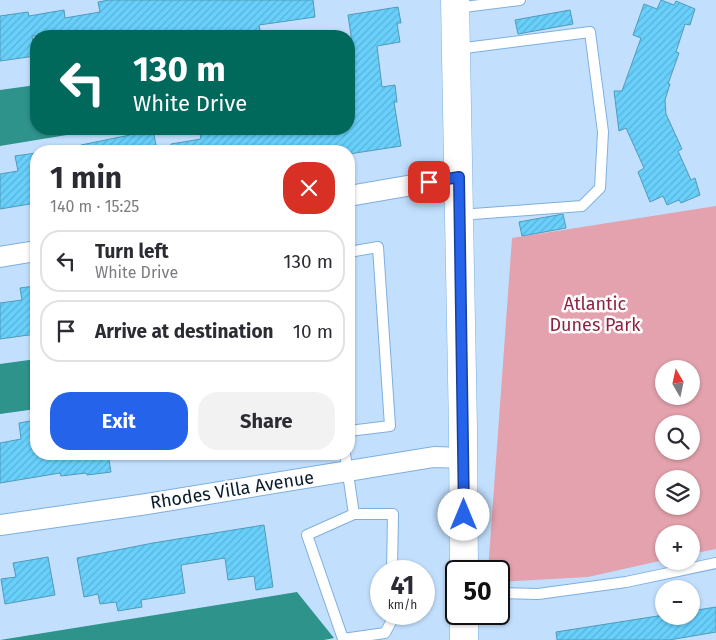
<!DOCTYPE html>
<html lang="en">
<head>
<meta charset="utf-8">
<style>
	:root { --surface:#fff; --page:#f2f2f3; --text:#2b2b33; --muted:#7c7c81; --line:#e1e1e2; --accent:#2563eb }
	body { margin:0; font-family:"Fira Sans",sans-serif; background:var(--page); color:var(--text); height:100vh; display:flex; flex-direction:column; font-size:19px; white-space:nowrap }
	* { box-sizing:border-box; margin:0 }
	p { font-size:16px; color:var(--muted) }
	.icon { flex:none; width:28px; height:28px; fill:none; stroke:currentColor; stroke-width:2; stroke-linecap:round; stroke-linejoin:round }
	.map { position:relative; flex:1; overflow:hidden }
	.sheet { position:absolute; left:30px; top:145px; width:325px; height:315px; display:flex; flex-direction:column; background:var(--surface); border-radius:20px; box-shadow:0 1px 4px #0004 }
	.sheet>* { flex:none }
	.hud { position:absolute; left:30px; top:30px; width:325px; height:105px; border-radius:20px; box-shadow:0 1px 4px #0004; background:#00695c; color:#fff; overflow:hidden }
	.needle { width:32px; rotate:351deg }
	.fabs { position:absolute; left:655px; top:360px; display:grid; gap:10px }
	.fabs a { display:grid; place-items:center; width:45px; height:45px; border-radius:50%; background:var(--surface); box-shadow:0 1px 4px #0004; font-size:25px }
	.speed { position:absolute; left:370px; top:560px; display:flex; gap:10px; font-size:25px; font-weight:700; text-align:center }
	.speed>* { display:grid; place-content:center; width:65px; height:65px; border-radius:50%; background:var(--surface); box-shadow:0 1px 4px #0004; line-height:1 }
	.speed small { font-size:12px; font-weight:400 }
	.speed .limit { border:2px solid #111; border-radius:8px; background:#fff; color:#111 }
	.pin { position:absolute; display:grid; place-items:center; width:42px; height:42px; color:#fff; margin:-21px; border-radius:10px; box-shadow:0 2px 8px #0006 }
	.me { position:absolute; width:55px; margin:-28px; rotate:0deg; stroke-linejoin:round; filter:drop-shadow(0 0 4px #0008) }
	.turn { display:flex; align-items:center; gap:18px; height:105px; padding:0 20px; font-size:22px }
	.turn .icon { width:65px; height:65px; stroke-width:2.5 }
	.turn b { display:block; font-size:35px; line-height:42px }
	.round { display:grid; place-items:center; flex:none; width:52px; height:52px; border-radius:20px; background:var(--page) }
	.overview { display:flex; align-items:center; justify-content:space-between; height:85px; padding:0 20px }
	h1 { font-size:30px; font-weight:700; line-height:38px }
	.action { display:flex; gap:10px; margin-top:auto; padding:10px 20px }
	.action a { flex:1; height:58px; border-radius:20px; background:var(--accent); color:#fff; font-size:20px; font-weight:700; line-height:58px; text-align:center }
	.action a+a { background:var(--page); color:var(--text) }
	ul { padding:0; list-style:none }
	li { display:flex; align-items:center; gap:15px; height:62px; margin:0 10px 8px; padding:0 10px; border:2px solid var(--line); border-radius:20px }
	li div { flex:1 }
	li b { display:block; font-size:19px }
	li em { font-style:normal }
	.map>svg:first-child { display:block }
	.park { fill:#e3a2ad; fill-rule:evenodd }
	.water { fill:#2e938b }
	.building { fill:url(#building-hatch); stroke:#519ab9 }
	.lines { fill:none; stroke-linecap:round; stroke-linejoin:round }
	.lane-casing { stroke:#7eafdf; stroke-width:12 }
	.street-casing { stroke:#7eafdf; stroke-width:22 }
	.secondary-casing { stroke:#7eafdf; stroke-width:29 }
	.lane { stroke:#fff; stroke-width:10 }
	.street { stroke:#fff; stroke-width:20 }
	.secondary { stroke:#fff; stroke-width:28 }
	.route-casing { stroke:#184099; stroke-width:12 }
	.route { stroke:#2563eb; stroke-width:9 }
	.labels { text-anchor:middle; stroke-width:5; stroke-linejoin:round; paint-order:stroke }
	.park-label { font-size:18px; fill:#8e2242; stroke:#fdfdfd }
	.street-label { font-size:18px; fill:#081c2e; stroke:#fdfdfd }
</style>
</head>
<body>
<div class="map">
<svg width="716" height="640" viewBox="0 0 716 640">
	<defs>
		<pattern id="building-hatch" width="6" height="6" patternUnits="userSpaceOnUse" patternTransform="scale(1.25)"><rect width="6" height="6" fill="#68d0fb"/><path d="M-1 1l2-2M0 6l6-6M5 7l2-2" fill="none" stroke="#59b2d7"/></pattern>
	</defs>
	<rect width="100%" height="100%" fill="#c2e0fe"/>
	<path class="park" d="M 716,206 L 716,549 L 691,554 L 691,534 L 664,534 L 664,560 L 588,577 L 499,582 L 499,571 L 488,571 L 512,238 ZM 664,369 L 691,369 L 691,396 L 664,396 ZM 664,424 L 691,424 L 691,451 L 664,451 ZM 664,479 L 691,479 L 691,506 L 664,506 Z"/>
	<path class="water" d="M 36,85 L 36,129 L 103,129 L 0,146 L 0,90 Z
		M 36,359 L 36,409 L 0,414 L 0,364 Z
		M 297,592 L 334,638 L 324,640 L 0,640 Z"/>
	<path class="building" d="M 109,0 L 313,0 L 315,17 L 259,25 L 260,30 L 232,35 L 231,30 L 194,36 L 32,36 L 35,56 L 0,61 L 0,16 L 28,12 L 29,16 L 64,10 L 65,18 L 100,12 L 98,2 Z
		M 661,0 L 674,5 L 676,1 L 695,9 L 690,25 L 685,24 L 676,52 L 679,53 L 668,84 L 670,84 L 665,100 L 666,114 L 682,149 L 678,151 L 691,180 L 695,178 L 700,195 L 681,203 L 679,200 L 667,205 L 663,196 L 650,202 L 638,172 L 644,168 L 626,128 L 619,131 L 614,91 L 622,91 L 641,38 L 633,35 L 644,4 L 657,9 Z
		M 398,7 L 401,23 L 397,23 L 400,42 L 377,46 L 382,87 L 395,85 L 397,102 L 394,102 L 401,146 L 349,154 L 349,151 L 171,151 L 171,144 L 201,139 L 199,129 L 214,129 L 215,133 L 243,129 L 299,129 L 299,132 L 320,129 L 349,129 L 349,64 L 355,63 L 348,15 Z
		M 570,10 L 573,24 L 518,34 L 515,20 Z
		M 146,129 L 153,129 L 157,151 L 82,151 L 81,145 L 130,135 L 130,132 Z
		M 36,153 L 36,203 L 0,209 L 0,174 L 18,171 L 15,156 Z
		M 563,214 L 566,228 L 522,236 L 519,222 Z
		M 35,286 L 36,334 L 0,339 L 0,303 L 22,300 L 20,288 Z
		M 36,420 L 36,454 L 108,454 L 111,472 L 87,475 L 86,473 L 61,476 L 60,473 L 0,483 L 0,443 L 21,439 L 19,423 Z
		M 264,525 L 273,587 L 256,590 L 254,576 L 228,580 L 225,558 L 181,565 L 185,593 L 141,600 L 142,607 L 118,611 L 116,602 L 100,604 L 98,594 L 84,597 L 77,558 L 153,543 Z
		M 48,557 L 55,595 L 5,604 L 1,579 L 16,577 L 13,563 Z
		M 716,607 L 716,632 L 669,640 L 557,640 L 556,632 L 664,615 L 691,616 L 691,611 Z"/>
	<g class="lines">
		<defs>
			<path id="lane" d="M 456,8 L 520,0
				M 457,49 L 590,32 L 603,132 L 600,188 L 582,206 L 460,215
				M 349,252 L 378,247 L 390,426 L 349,431
				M 345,454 L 354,514
				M 499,593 L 538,594 L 626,582 L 716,563
				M 391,614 L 391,622 L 385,633 L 343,639 L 307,535 L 354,514 L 393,514 L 392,571"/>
			<path id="street" d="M 349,196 L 459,177
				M 0,257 L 36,251
				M 0,525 L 147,504 L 434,457 L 463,458"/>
			<path id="secondary" d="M 455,0 L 463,430 L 464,571
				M 464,614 L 464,640"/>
		</defs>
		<use href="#lane" class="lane-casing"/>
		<use href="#street" class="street-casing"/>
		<use href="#secondary" class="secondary-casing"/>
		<use href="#lane" class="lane"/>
		<use href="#street" class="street"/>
		<use href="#secondary" class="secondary"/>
	</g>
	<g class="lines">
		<defs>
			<path id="route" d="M 429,182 L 459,177 L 464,515"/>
		</defs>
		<use href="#route" class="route-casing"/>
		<use href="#route" class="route"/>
	</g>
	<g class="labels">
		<g class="park-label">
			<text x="595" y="310">Atlantic<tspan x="595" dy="21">Dunes Park</tspan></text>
		</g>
		<g class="street-label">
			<text transform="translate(232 490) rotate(-9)" y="6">Rhodes Villa Avenue</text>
		</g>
	</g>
</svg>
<div class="fabs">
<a><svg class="needle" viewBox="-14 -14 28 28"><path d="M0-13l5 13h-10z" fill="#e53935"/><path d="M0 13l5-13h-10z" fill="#7c7c81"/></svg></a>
<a><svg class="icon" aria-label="search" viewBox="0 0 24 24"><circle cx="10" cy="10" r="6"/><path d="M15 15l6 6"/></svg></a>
<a><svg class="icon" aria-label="layers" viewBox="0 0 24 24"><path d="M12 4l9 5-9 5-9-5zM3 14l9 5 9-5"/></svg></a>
<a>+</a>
<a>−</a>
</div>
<div class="speed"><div>41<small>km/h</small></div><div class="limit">50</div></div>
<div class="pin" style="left:429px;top:182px;background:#d93025"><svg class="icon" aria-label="arrive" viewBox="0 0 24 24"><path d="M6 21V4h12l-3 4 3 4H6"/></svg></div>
<svg class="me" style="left:464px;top:515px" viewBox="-20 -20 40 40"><circle r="19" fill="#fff"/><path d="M0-13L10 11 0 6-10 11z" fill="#2563eb"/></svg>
<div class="hud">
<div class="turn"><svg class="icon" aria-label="left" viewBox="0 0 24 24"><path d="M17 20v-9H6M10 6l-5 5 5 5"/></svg><div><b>130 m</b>White Drive</div></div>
</div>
<section class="sheet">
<div class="overview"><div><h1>1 min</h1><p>140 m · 15:25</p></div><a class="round" style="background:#d93025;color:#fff"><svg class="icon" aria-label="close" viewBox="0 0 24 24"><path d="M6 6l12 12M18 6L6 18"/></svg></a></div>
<ul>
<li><svg class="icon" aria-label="left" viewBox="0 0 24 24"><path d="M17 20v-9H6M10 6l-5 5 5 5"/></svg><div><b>Turn left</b><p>White Drive</p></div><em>130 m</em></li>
<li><svg class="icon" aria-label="arrive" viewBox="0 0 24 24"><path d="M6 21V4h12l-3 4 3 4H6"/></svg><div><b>Arrive at destination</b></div><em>10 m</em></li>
</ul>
<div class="action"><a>Exit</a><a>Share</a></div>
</section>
</div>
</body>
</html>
